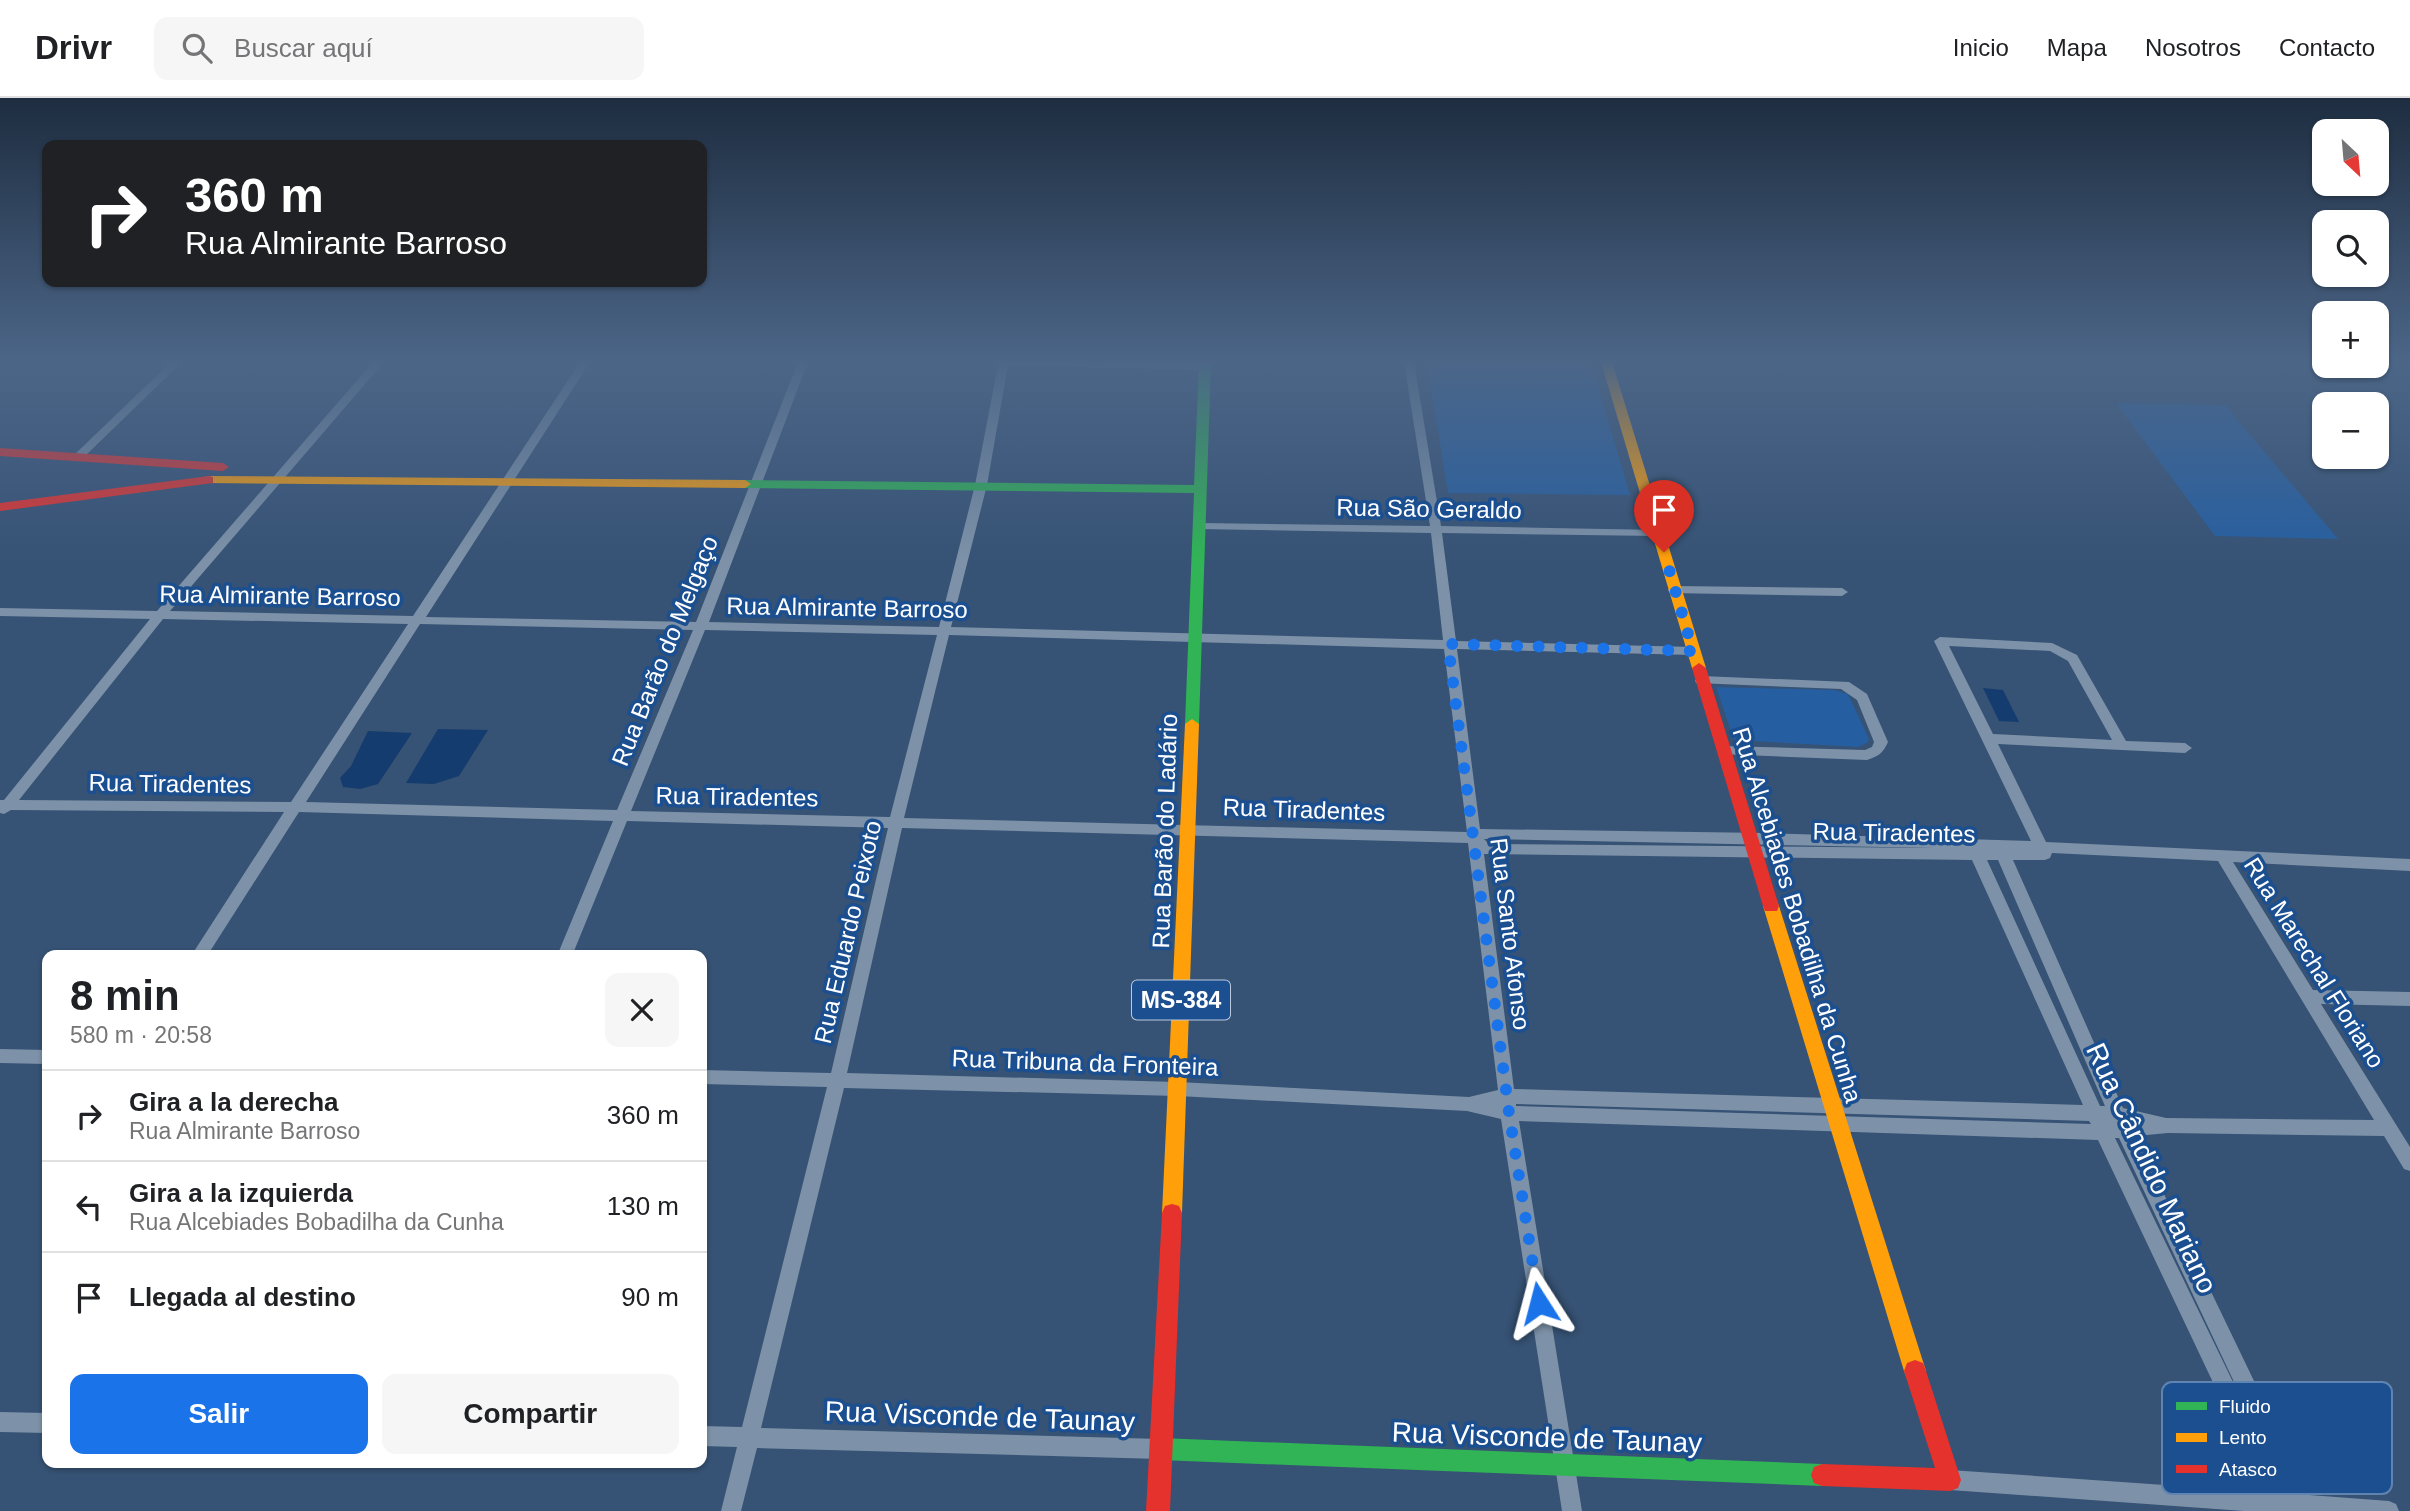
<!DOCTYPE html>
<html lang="es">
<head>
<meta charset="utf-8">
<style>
	:root { --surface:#fff; --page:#f6f6f6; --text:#202124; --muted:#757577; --line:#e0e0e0; --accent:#1a73e8 }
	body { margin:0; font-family:Helvetica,sans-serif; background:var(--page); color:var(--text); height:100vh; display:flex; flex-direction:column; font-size:26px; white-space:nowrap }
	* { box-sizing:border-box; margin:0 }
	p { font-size:23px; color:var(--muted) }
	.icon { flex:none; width:38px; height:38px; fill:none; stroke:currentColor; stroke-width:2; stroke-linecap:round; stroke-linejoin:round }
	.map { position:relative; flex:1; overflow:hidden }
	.panel { position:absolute; left:42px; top:852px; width:665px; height:518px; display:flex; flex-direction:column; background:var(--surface); border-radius:14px; box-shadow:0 2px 5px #0004 }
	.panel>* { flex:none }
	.guide { position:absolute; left:42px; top:42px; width:665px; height:147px; border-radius:14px; box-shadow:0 2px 5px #0004; background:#202124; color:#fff; overflow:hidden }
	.needle { width:46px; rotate:154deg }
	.buttons { position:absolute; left:2312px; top:21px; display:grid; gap:14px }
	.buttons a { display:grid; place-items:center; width:77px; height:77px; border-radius:14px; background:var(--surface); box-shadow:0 2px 5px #0004; font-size:35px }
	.pin { position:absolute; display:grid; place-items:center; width:60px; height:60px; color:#fff; margin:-72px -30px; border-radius:50% 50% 50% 0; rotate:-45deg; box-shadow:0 0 7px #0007 }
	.pin .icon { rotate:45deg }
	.me { position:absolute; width:77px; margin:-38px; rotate:351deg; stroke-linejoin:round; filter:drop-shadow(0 0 5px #0008) }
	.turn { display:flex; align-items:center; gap:24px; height:147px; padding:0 28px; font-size:32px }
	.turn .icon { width:91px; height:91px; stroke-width:2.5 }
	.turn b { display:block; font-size:49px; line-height:60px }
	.round { display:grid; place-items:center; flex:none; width:74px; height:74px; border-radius:14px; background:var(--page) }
	.summary { display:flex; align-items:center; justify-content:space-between; height:119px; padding:0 28px }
	h1 { font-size:42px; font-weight:800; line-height:52px }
	.cta { display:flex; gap:14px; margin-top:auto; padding:14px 28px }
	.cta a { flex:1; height:80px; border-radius:14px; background:var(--accent); color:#fff; font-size:28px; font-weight:800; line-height:80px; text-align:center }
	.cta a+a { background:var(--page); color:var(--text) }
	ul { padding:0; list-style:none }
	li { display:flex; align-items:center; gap:21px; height:91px; padding:0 28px; border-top:2px solid var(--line) }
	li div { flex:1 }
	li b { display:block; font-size:26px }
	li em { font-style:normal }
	header { display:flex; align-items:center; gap:42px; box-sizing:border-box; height:98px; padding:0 35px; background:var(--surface); border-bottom:2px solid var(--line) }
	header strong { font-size:33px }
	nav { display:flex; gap:38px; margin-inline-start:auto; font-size:24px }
	.search { width:490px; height:63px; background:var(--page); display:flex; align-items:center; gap:18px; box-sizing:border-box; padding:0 24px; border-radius:14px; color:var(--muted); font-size:26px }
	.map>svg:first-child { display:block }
	.green { fill:#265fa1 }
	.water { fill:#153c6e }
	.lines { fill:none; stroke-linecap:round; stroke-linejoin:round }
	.street { fill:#7d92a8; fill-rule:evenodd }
	.fast { fill:#30b455; fill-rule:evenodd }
	.slow { fill:#ff9f0a; fill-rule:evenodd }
	.jam { fill:#e5322d; fill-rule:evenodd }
	.route { stroke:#1a73e8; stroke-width:12; stroke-dasharray:0 21.6 }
	.labels { text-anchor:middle; stroke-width:7; stroke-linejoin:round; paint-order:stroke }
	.shield { fill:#1b4f8f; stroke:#bbcadd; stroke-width:2 }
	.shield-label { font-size:23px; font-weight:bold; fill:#fff }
	.street-label { font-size:24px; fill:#fff; stroke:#1b4f8f }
	.near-street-label { font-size:28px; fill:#fff; stroke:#1b4f8f }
	.key { fill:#1b4f8f; stroke:#5f84b1; stroke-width:2 }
	.key-label { font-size:19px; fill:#fff }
</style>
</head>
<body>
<header>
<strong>Drivr</strong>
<div class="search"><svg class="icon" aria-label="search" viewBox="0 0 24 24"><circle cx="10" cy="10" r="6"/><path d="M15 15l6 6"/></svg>Buscar aquí</div>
<nav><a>Inicio</a><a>Mapa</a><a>Nosotros</a><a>Contacto</a></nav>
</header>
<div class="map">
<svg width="2410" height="1413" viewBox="0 0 2410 1413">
	<rect width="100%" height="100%" fill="#365274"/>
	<path class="green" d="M 1427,264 L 1591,264 L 1630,397 L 1448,395 Z
		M 2116,305 L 2225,307 L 2338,441 L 2215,438 Z
		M 1716,589 L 1834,592 L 1848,596 L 1869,641 L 1867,645 L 1858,649 L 1734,642 Z"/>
	<path class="water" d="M 1983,590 L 2003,592 L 2019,624 L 1999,623 Z
		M 438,631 L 488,632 L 459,678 L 434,686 L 406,685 Z
		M 368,633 L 412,635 L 378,686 L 360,691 L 343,689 L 340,680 L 351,668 Z"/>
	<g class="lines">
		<path class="street" d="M 171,264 L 182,264 L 82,361 L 74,361 L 74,357 Z
			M 373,264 L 384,264 L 170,513 L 413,518 L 580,264 L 590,264 L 426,519 L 696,524 L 798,264 L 808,264 L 709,524 L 939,529 L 975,387 L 998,267 L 992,264 L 1205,266 L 1210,269 L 1205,272 L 1008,267 L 987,387 L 951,529 L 1443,542 L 1431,435 L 1199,431 L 1193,428 L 1199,425 L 1430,428 L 1404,264 L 1414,264 L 1441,428 L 1659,432 L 1665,435 L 1659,438 L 1442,435 L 1456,543 L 1693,549 L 1699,553 L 1693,557 L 1457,551 L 1480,731 L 1764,735 L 2031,743 L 1934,543 L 1940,539 L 2052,545 L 2077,557 L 2126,643 L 2185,645 L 2192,650 L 2185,655 L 1998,646 L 2046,744 L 2410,761 L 2410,773 L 2233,764 L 2313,892 L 2410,894 L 2410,908 L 2321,906 L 2410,1049 L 2410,1073 L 2404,1071 L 2384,1038 L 2168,1035 L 2136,1038 L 2309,1397 L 2389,1403 L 2396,1406 L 2399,1413 L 2244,1413 L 1950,1392 L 1943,1389 L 1940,1382 L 1943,1375 L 1950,1372 L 2265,1394 L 2098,1042 L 1519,1023 L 1582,1413 L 1562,1413 L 1501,1021 L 1467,1013 L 1178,998 L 844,990 L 761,1330 L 1160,1341 L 1167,1344 L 1170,1351 L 1167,1358 L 1160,1361 L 757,1350 L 741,1413 L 721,1413 L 737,1349 L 702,1348 L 702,1328 L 742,1329 L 827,989 L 702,986 L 702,972 L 831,975 L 888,730 L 627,723 L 572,858 L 557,858 L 613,723 L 299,714 L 207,858 L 191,858 L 284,714 L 11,712 L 4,716 L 0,715 L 0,702 L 4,702 L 150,521 L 0,518 L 0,510 L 157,513 ZM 163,521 L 408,526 L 291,704 L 19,702 ZM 420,526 L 693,532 L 617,712 L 306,704 ZM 705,532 L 937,537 L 890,719 L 631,713 ZM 949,537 L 1444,551 L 1467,734 L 904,720 ZM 1949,548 L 2050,553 L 2068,563 L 2112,642 L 1993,636 ZM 902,730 L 1468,745 L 1498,992 L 1469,999 L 1178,984 L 847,975 ZM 1484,741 L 1934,750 L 1489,746 ZM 2052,755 L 2218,763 L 2374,1022 L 2166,1020 L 2123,1010 L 2013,762 L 2045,762 L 2050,760 ZM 1484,756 L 1972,762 L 2083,1007 L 1514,991 ZM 1987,762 L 1998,762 L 2105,1008 L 2100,1008 ZM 1516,1006 L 2089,1023 L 2091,1026 L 1516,1008 ZM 2115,1040 L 2119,1040 L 2276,1373 Z
			M 1674,488 L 1842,490 L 1848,494 L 1842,498 L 1670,495 L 1668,492 L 1670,489 Z
			M 1701,578 L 1849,584 L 1867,596 L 1888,644 C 1883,655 1879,658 1867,662 L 1719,656 L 1717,653 L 1724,648 L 1865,652 L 1872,649 L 1874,644 L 1857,602 L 1841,591 L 1696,585 L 1695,582 Z
			M 0,951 L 47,952 L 47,966 L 0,965 Z
			M 0,1314 L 47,1315 L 47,1335 L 0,1334 Z"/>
		<path class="fast" d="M 1199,264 L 1211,264 L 1199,626 L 1192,631 L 1185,626 L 1194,395 L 745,390 L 739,386 L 745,382 L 1194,387 Z
			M 1160,1340 L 1822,1366 L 1830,1369 L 1833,1377 L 1830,1385 L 1822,1388 L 1160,1362 L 1152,1359 L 1149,1351 L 1152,1343 Z"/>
		<path class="slow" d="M 1601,264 L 1612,264 L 1706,570 L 1704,573 L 1694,573 L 1692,570 Z
			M 209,378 L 745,382 L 751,386 L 745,390 L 205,385 L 205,379 Z
			M 1192,621 L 1199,626 L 1182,1115 L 1179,1122 L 1172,1124 L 1165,1122 L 1162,1115 L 1185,626 Z
			M 1771,801 L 1777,803 L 1779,808 L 1926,1273 L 1923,1281 L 1915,1284 L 1907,1281 L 1904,1273 L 1763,808 L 1765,803 Z"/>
		<path class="jam" d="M 0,350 L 223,365 L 229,369 L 223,373 L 0,358 Z
			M 209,378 L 213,379 L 213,385 L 0,413 L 0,405 Z
			M 1699,565 L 1706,570 L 1779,808 L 1777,813 L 1765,813 L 1763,808 L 1692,570 Z
			M 1172,1106 L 1179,1108 L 1182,1115 L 1170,1413 L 1146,1413 L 1162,1115 L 1165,1108 Z
			M 1915,1262 L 1923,1265 L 1926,1273 L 1961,1382 L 1958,1390 L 1950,1393 L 1822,1388 L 1814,1385 L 1811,1377 L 1814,1369 L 1822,1366 L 1935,1370 L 1904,1273 L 1907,1265 Z"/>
	</g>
	<linearGradient id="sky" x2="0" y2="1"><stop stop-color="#1e2d40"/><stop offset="0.57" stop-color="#4c6688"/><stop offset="1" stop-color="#4c6688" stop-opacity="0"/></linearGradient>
	<rect width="2410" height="462" fill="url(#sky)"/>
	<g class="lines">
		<path class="route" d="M 1539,1205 L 1509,1015 L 1448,546 L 1693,553 L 1664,454"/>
	</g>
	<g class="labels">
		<rect class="shield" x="1132" y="882.5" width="98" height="39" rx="5"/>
		<g class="shield-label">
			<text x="1181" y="910">MS-384</text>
		</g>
		<g class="street-label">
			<text transform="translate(1429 411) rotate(1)" y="8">Rua São Geraldo</text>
			<text transform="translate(280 498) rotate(1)" y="8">Rua Almirante Barroso</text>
			<text transform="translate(847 510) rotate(1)" y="8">Rua Almirante Barroso</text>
			<text transform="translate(665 553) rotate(-68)" y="8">Rua Barão do Melgaço</text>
			<text transform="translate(170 686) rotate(1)" y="8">Rua Tiradentes</text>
			<text transform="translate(737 699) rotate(1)" y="8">Rua Tiradentes</text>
			<text transform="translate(1304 712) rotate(2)" y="8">Rua Tiradentes</text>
			<text transform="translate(1165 733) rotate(-88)" y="8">Rua Barão do Ladário</text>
			<text transform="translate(1894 735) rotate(1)" y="8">Rua Tiradentes</text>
			<text transform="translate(1797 817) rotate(73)" y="8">Rua Alcebiades Bobadilha da Cunha</text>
			<text transform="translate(848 834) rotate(-77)" y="8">Rua Eduardo Peixoto</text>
			<text transform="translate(1510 836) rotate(83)" y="8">Rua Santo Afonso</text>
			<text transform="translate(2314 865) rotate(58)" y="8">Rua Marechal Floriano</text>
			<text transform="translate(1085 965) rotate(2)" y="8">Rua Tribuna da Fronteira</text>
		</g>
		<g class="near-street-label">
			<text transform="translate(2152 1070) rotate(65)" y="10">Rua Cândido Mariano</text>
			<text transform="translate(980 1318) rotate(2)" y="10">Rua Visconde de Taunay</text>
			<text transform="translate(1547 1339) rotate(2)" y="10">Rua Visconde de Taunay</text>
		</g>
	</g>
	<rect x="2162" y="1284" width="230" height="112" rx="10" class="key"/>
	<rect x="2176" y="1304" width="31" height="8" fill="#30b455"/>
	<rect x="2176" y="1335" width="31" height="9" fill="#ff9f0a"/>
	<rect x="2176" y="1367" width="31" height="8" fill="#e5322d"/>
	<g class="key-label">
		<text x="2219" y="1315">Fluido</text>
		<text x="2219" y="1346">Lento</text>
		<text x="2219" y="1378">Atasco</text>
	</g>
</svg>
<div class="buttons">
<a><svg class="needle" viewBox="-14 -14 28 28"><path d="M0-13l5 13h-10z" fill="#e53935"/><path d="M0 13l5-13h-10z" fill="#757577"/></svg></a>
<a><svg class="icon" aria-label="search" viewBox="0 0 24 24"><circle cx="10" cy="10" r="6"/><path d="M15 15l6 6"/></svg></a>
<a>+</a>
<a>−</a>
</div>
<div class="pin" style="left:1664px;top:454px;background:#d93025"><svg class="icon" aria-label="arrive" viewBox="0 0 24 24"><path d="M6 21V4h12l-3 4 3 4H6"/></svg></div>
<svg class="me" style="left:1539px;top:1205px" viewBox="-20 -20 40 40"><path d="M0-17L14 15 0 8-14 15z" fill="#1a73e8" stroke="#fff" stroke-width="4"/></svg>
<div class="guide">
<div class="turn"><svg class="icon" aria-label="right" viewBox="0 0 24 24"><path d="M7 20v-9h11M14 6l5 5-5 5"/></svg><div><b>360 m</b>Rua Almirante Barroso</div></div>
</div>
<section class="panel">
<div class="summary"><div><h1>8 min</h1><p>580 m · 20:58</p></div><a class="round"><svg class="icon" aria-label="close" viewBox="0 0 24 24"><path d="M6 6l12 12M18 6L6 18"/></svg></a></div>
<ul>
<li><svg class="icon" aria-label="right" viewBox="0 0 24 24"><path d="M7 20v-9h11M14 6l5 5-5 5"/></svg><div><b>Gira a la derecha</b><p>Rua Almirante Barroso</p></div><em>360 m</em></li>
<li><svg class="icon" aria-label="left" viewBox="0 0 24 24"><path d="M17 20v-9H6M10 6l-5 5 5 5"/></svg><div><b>Gira a la izquierda</b><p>Rua Alcebiades Bobadilha da Cunha</p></div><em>130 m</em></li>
<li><svg class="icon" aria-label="arrive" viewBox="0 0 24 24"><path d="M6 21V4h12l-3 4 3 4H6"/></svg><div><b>Llegada al destino</b></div><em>90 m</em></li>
</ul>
<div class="cta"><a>Salir</a><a>Compartir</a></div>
</section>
</div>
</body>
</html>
